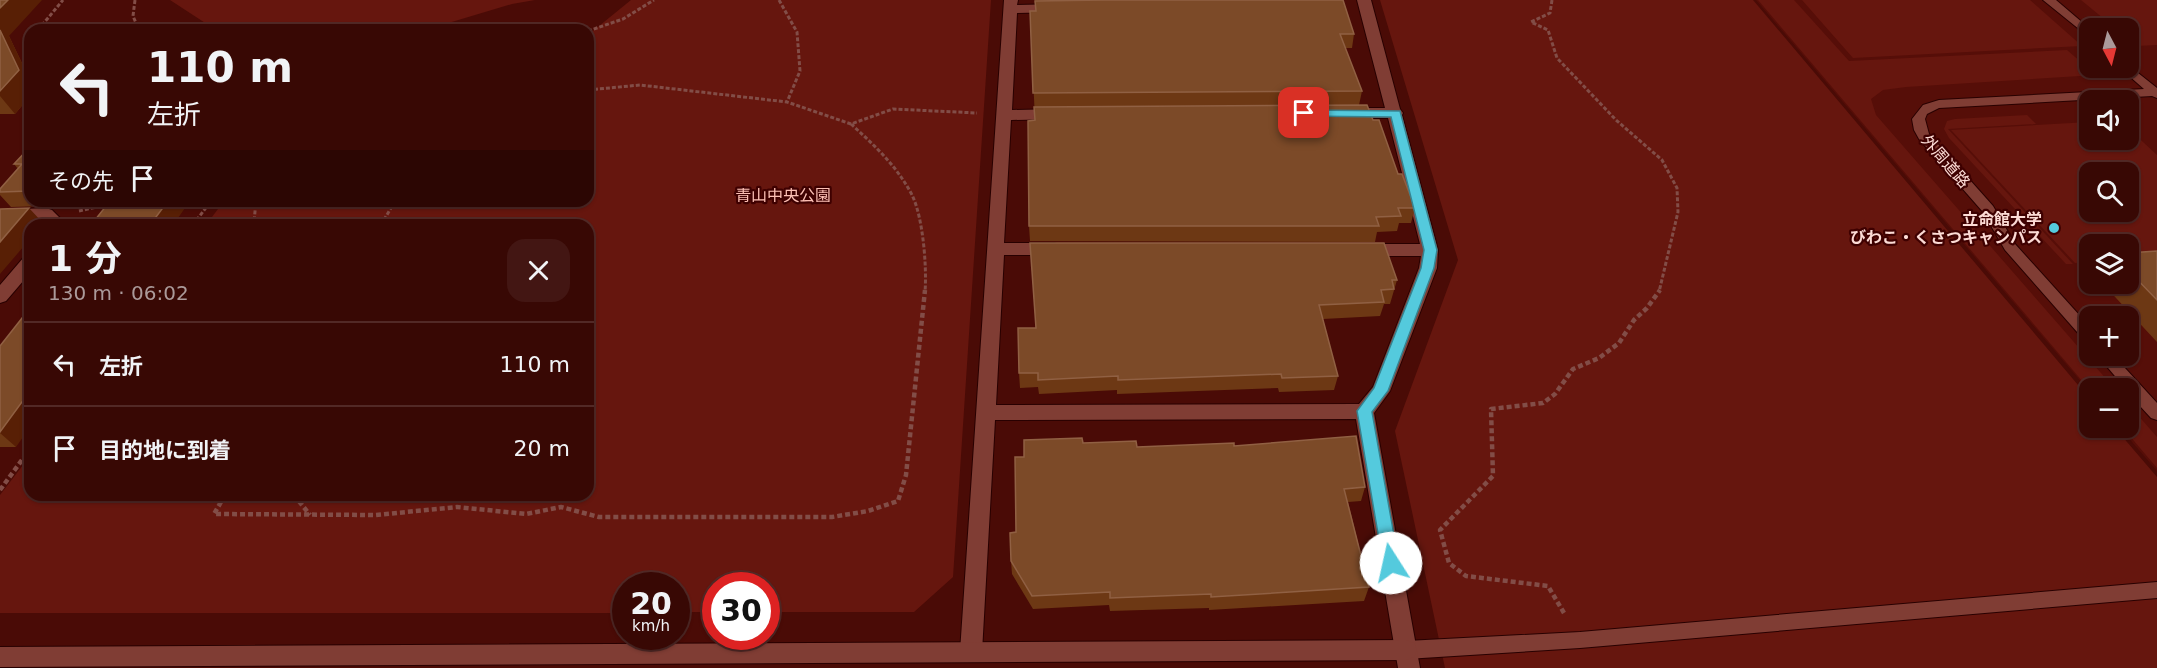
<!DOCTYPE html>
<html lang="ja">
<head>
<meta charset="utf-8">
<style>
	:root { --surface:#380804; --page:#431613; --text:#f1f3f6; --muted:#ab9a9a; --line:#522926 }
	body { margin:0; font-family:"DejaVu Sans","Noto Sans JP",sans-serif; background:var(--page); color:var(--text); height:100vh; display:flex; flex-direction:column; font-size:22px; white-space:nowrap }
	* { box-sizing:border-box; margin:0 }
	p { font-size:20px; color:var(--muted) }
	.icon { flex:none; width:33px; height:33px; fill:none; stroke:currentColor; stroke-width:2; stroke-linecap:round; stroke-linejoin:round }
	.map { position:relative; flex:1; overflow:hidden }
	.side { position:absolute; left:24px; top:219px; width:570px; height:282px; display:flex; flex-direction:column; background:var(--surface); border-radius:18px; box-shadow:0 2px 4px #0004,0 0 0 2px var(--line) }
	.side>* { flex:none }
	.hud { position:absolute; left:24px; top:24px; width:570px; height:183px; border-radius:18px; box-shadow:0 2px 4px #0004,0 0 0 2px var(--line); background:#380804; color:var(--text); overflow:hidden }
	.needle { width:39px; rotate:173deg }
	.buttons { position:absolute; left:2079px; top:18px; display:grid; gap:12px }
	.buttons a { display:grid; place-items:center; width:60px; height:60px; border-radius:12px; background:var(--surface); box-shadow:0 2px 4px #0004,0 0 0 2px var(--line); font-size:30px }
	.speed { position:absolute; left:612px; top:572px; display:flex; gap:12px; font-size:30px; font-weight:700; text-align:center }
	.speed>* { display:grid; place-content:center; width:78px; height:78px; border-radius:50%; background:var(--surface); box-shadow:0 2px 4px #0004,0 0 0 2px var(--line); line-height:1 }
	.speed small { font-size:15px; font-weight:400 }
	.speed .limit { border:9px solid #d22; background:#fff; color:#111 }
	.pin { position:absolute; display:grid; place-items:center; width:51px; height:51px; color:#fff; margin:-26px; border-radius:12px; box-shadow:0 3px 9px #0006 }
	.me { position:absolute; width:66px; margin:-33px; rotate:350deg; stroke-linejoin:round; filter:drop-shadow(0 0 4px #0008) }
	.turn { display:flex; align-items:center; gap:21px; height:126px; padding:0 24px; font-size:27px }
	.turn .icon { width:78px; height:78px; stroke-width:2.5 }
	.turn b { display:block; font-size:42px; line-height:51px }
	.then { display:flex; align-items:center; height:57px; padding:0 24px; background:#0003; gap:12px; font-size:22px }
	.round { display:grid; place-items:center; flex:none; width:63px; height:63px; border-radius:18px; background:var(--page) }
	.overview { display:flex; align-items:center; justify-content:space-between; height:102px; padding:0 24px }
	h1 { font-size:36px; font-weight:700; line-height:45px }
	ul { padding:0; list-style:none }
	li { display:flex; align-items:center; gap:18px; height:84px; padding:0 24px; border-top:2px solid var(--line) }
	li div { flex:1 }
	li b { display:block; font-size:22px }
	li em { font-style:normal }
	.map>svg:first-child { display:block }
	.built { fill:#560e08; fill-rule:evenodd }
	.green { fill:#66160e; fill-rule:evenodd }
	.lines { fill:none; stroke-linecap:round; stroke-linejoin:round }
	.service-casing { stroke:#280000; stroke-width:2 }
	.minor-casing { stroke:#280000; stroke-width:2 }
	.tertiary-casing { stroke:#280000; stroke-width:2 }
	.path-far1 { stroke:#824d47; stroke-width:3; stroke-dasharray:4 2; stroke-linecap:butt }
	.path { stroke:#824d47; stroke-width:4.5; stroke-dasharray:5 3; stroke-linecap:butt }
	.service { fill:#803d34; fill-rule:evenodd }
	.minor { fill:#803d34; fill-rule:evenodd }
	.tertiary { fill:#803d34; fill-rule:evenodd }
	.wall { fill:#6d3814 }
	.shaded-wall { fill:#581f05 }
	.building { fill:#7c4a28; stroke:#906043; stroke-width:1.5 }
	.route { fill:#54cadd; stroke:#378390; stroke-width:1.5 }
	.poi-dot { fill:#54cadd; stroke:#3e0000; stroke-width:2 }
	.labels { text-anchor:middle; stroke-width:4.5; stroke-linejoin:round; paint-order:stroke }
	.street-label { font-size:16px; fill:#fcdbd5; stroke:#3e0000 }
	.park-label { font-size:16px; fill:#fdc0b5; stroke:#3e0000 }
	.poi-label { font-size:16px; font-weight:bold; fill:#fcdbd5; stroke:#3e0000; text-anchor:end }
</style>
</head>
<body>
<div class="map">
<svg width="2157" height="668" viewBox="0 0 2157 668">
	<rect width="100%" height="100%" fill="#4a0b06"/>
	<path class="built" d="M 1756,0 L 2157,0 L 2157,471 L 2120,428 L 2128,428 L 2128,388 L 2090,388 L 2089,391 ZM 2090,28 L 2128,28 L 2128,68 L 2090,68 ZM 2090,100 L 2128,100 L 2128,140 L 2090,140 ZM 2090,172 L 2128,172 L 2128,212 L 2090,212 ZM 2090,244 L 2128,244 L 2128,284 L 2090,284 ZM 2090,316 L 2128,316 L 2128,356 L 2090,356 Z"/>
	<path class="green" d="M 170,0 L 535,0 L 512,4 L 425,30 L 216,30 Z
		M 631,0 L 991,0 L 953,577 L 914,612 L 767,612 L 766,585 L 716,585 L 715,612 L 677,612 L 676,585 L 626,585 L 625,613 L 0,613 L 0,495 L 30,456 L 30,495 L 588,495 L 588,225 L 206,225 L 224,201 L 588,201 L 588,35 Z
		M 1380,0 L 1753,0 L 2089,398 L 2090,428 L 2115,428 L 2157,477 L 2157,668 L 1445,668 L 1395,431 L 1458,260 Z
		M 1758,0 L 1794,0 L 1849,61 L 2067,50 L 2096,75 L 1906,87 L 1883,90 L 1871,99 L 1876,115 L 2114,388 L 2089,389 Z
		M 1802,0 L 2030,0 L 2082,46 L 1853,58 Z
		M 2081,0 L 2157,0 L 2157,45 L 2136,46 L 2129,40 L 2128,28 L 2115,28 Z
		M 2027,115 L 2036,124 L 1948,129 L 2073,264 L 2066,264 L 1949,138 L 1944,129 L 1947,121 L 1955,119 Z
		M 2089,122 L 2090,140 L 2128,140 L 2129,129 L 2157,155 L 2157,258 L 2129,259 L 2128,244 L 2090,244 L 2089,262 L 2075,263 L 1951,130 ZM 2090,172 L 2128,172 L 2128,212 L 2090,212 Z
		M 2129,405 L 2157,437 L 2157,468 L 2123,428 L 2128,428 Z"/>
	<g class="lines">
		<defs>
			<path id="service" d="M 2043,0 L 2056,0 L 2090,29 L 2090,38 Z
				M 2128,65 L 2157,88 L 2157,98 L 2152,96 L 1939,108 L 1927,114 L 1925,119 L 1929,134 L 1993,206 L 2015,244 L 2090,327 L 2090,342 L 2085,341 L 2005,250 L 1983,212 L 1919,139 L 1914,130 L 1912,119 L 1923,105 L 1939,100 L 2144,89 L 2120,68 L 2128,68 Z
				M 2098,356 L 2114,356 L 2157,403 L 2157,420 L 2151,418 L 2128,393 L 2128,388 L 2125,388 Z
				M 2157,582 L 2157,598 L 1580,648 L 1406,659 L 1399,656 L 1397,650 L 1399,644 L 1406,641 L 1580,632 Z"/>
			<path id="minor" d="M 1004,0 L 1018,0 L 1017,5 L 1061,4 L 1068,8 L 1061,12 L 1017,13 L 1012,110 L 1058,109 L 1065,114 L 1058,119 L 1011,120 L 1004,243 L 1054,243 L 1060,245 L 1062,249 L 1060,253 L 1054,255 L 1004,255 L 996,405 L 1359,404 L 1373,387 L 1419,268 L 1421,256 L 1363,256 L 1357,254 L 1355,250 L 1357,246 L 1363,244 L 1420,244 L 1388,118 L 1346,118 L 1339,113 L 1346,108 L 1385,108 L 1357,0 L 1371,0 L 1400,109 L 1403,113 L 1402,115 L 1438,250 L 1437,268 L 1390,391 L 1374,413 L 1420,668 L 1398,668 L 1356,419 L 995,420 L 982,652 L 979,659 L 971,662 L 963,659 L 960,652 Z
				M 46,208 L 52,210 L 67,225 L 49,225 L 42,220 L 0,222 L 0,210 Z
				M 30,255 L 30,273 L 6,301 L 0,303 L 0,285 L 24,257 Z"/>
			<path id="tertiary" d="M 1406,640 L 1414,643 L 1417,650 L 1414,657 L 1406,660 L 0,667 L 0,647 Z"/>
		</defs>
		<use href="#service" class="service-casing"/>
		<use href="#minor" class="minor-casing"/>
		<use href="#tertiary" class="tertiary-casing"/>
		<path class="path-far1" d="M 135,0 L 133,16 L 139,30
			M 779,0 L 797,32 L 800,71 L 787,102
			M 1552,0 L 1550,13 L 1531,22 L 1548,30 L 1557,58 L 1616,120 L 1662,160 L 1677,188 L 1678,212 L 1659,292
			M 38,30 L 63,0
			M 588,31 L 623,19 L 654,0
			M 30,40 L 30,45
			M 588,90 L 640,85 L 787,102 L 851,124 L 893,109 L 977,113
			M 851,124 C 874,145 897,166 912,195 C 923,217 927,267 925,292
			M 79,211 L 110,204
			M 193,225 L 211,201
			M 251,225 L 254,222 L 256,201
			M 381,225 L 395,201"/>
		<path class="path" d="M 0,490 L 30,449
			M 225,495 L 214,514 L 376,515 L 457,507 L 526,514 L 561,507 L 599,517 L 832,517 L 868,511 L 898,501 L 906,475 L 925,290
			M 294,495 L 310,515
			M 1564,613 L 1548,586 L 1466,576 L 1449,563 L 1440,530 L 1493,476 L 1491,409 L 1543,403 L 1555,394 L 1573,369 L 1599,358 L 1619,343 L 1634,320 L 1647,308 L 1660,290"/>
		<use href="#service" class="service"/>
		<use href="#minor" class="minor"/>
		<use href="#tertiary" class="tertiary"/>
	</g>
	<path class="wall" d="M 0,0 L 9,36 L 30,80 L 30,96 L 15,114 L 0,114 Z
		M 1035,0 L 1343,0 L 1354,34 L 1352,48 L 1345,48 L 1362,91 L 1359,105 L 1373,120 L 1415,208 L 1411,223 L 1399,223 L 1397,231 L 1377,232 L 1375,242 L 1030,241 L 1029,226 L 1035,120 L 1030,11 L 1036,11 Z
		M 30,147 L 30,201 L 61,201 L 54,209 L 46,206 L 11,207 L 0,195 L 0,189 L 18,169 L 14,164 Z
		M 1030,243 L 1397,280 L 1390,304 L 1384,304 L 1380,316 L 1323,319 L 1338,376 L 1334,390 L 1279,392 L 1278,388 L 1117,394 L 1117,390 L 1039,394 L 1038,387 L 1020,388 L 1019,373 L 1036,328 Z
		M 2157,251 L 2157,342 L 2103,284 L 2128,284 L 2128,253 Z
		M 0,346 L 16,447 L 0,447 Z
		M 1083,443 L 1137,447 L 1234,446 L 1365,487 L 1361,501 L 1348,502 L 1369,587 L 1364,601 L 1209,610 L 1209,608 L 1110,611 L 1109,605 L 1033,609 L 1012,574 L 1011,561 L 1016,532 L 1024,457 Z"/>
	<path class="shaded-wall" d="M 8,0 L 42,0 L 9,36 L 30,80 L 30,96 L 15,114 L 0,96 L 0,8 Z
		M 47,201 L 61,201 L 54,209 Z
		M 168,201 L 190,201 L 173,225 L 150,225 Z
		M 29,208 L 43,223 L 41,225 L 30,225 L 30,239 L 0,274 L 0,242 Z
		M 30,391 L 30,427 L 16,447 L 0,433 L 0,432 Z"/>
	<path class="building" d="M 0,0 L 8,0 L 0,8 Z
		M 1105,0 L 1343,0 L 1354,34 L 1340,34 L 1362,91 L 1033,93 L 1030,11 L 1036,11 L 1035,1 Z
		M 0,30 L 19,70 L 0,91 Z
		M 1367,105 L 1373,120 L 1379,120 L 1398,174 L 1402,174 L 1415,208 L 1398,208 L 1401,216 L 1376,217 L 1379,226 L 1029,226 L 1028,121 L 1035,120 L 1034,107 Z
		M 30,147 L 30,191 L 0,192 L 0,189 L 22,164 L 14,164 Z
		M 110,201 L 168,201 L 150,225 L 91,225 Z
		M 29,208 L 0,242 L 0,209 Z
		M 1030,243 L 1384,243 L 1397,280 L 1392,280 L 1394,289 L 1381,290 L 1384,302 L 1319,305 L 1338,376 L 1282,378 L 1281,374 L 1118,380 L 1118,376 L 1038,380 L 1038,373 L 1019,373 L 1018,328 L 1036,328 Z
		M 2157,251 L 2157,300 L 2128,270 L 2128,253 Z
		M 30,308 L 30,391 L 0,432 L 0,346 Z
		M 1356,436 L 1365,487 L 1344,489 L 1369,587 L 1211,597 L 1211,594 L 1110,598 L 1110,592 L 1032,596 L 1011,561 L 1010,533 L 1016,532 L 1015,457 L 1024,457 L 1024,440 L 1082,438 L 1083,443 L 1136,441 L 1137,447 L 1234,443 L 1234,446 Z"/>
	<path class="route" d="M 1304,110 L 1400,111 L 1437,250 L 1434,268 L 1388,391 L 1372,412 L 1399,563 L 1396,568 L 1391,570 L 1385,568 L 1383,563 L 1357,411 L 1374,388 L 1421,268 L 1424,250 L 1391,117 L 1299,116 L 1298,113 Z"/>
	<circle class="poi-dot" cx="2054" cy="228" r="6"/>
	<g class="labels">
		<g class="street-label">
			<text transform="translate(1946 161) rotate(49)" y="6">外周道路</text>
		</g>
		<g class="park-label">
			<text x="783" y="201">青山中央公園</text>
		</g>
		<g class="poi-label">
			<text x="2042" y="225">立命館大学<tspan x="2042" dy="18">びわこ・くさつキャンパス</tspan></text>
		</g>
	</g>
</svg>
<div class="buttons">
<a><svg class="needle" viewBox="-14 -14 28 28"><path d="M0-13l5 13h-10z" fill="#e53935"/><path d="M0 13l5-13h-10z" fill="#ab9a9a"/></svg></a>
<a><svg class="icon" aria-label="sound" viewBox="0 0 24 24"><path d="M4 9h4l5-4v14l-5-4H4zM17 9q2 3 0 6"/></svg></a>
<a><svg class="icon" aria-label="search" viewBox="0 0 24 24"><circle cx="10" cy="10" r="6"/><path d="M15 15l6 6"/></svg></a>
<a><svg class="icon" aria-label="layers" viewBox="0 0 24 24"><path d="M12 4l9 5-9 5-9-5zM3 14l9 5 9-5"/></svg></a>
<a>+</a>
<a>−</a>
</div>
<div class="speed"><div>20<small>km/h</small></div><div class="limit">30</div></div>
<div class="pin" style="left:1304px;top:113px;background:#d93025"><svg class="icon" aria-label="arrive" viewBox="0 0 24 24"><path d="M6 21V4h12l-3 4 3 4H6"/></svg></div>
<svg class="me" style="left:1391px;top:563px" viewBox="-20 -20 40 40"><circle r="19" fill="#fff"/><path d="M0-13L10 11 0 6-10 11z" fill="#54cadd"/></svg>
<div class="hud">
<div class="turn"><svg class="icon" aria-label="left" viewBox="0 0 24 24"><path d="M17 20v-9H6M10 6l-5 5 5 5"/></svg><div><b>110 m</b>左折</div></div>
<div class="then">その先<svg class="icon" aria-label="arrive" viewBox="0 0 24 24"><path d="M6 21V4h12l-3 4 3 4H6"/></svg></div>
</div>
<section class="side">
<div class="overview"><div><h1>1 分</h1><p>130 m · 06:02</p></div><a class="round"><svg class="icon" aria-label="close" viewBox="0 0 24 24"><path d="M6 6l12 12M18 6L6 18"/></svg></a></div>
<ul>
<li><svg class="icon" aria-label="left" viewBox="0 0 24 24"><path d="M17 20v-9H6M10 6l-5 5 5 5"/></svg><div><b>左折</b></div><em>110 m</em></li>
<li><svg class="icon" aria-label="arrive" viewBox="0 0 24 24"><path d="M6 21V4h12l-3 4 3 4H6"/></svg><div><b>目的地に到着</b></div><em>20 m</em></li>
</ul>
</section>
</div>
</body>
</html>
